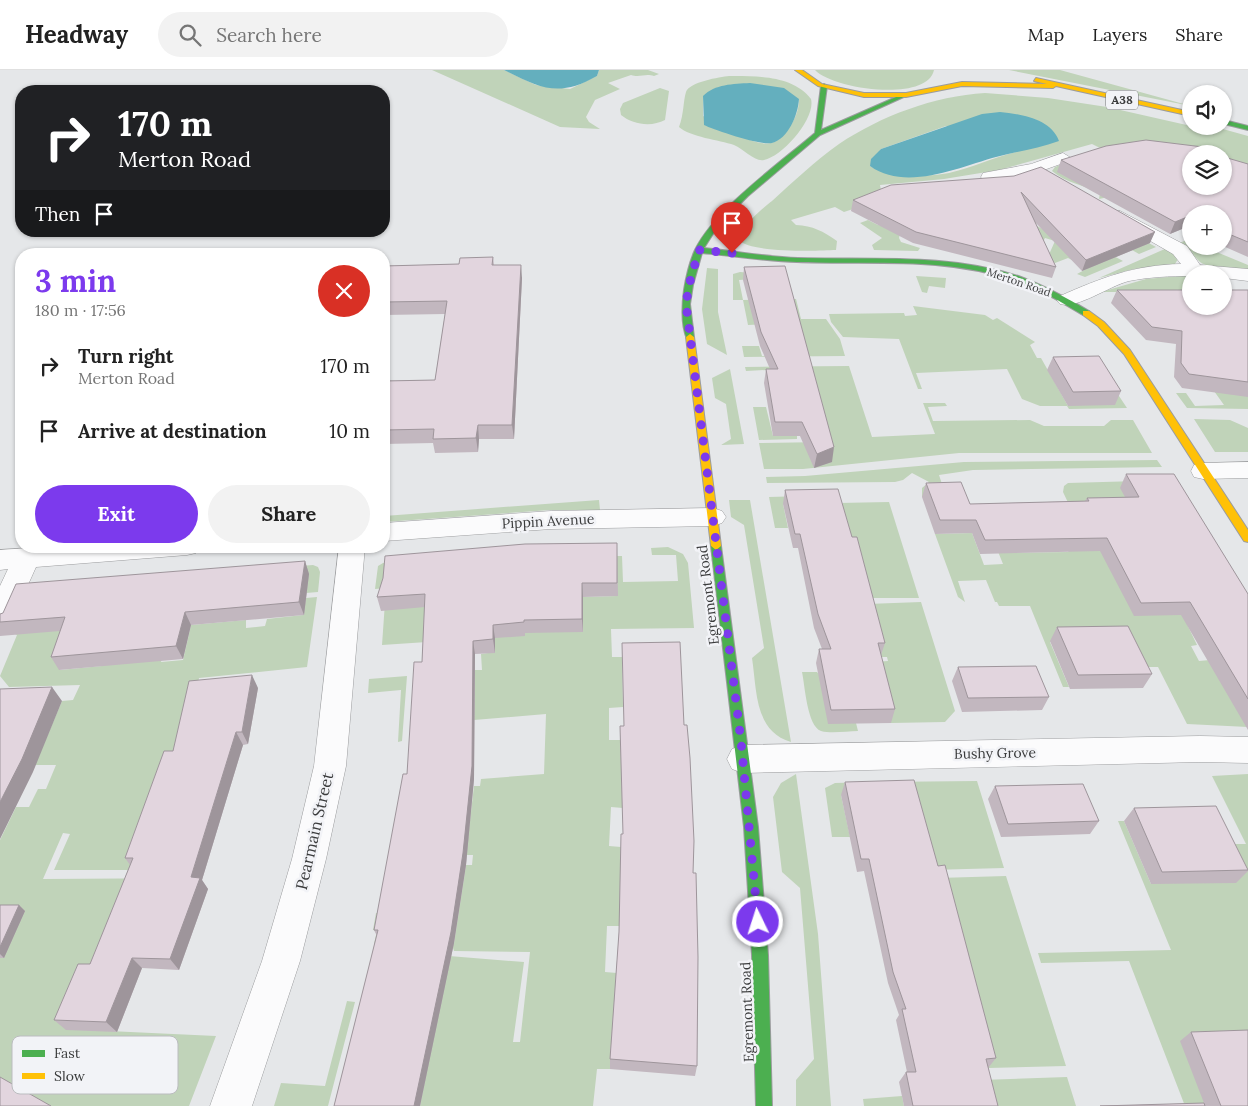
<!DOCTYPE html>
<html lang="en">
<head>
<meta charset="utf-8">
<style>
	:root { --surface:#fff; --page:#f2f2f2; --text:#222; --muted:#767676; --line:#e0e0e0; --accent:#7c3aed }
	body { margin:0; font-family:Lora,serif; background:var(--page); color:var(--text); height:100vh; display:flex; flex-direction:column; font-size:19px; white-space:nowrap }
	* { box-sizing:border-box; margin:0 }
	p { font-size:16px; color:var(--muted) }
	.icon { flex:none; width:28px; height:28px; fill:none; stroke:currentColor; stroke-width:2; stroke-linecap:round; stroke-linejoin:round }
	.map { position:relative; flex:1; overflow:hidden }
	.drawer { position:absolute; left:15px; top:178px; width:375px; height:305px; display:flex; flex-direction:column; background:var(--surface); border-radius:20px; box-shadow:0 1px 4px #0004 }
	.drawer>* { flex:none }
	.guide { position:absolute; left:15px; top:15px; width:375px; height:152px; border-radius:20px; box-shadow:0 1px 4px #0004; background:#202124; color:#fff; overflow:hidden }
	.tools { position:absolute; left:1182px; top:15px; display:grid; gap:10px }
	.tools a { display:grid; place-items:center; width:50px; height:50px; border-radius:50%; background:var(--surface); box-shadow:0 1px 4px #0004; font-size:25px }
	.pin { position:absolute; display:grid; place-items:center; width:42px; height:42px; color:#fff; margin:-51px -21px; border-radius:50% 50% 50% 0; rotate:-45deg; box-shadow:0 0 5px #0007 }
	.pin .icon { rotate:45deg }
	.me { position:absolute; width:55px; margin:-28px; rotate:356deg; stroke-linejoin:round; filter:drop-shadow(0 0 4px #0008) }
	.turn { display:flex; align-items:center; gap:18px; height:105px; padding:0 20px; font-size:22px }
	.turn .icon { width:65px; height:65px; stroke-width:2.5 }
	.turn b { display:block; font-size:35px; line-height:42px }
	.then { display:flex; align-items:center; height:48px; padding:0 20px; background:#0003; gap:10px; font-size:19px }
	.round { display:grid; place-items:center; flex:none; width:52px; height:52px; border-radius:26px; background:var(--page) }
	.overview { display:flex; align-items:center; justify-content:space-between; height:85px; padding:0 20px }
	h1 { font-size:30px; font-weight:700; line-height:38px; color:var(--accent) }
	.cta { display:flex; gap:10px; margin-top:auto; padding:10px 20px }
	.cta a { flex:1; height:58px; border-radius:30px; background:var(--accent); color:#fff; font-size:20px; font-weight:700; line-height:58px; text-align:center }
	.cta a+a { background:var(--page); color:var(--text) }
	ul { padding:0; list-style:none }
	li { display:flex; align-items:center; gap:15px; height:65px; padding:0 20px }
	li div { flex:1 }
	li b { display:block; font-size:19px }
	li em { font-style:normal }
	header { display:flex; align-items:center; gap:30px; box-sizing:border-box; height:70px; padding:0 25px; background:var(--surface); border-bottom:1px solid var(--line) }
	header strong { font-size:24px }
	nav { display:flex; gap:28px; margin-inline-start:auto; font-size:18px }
	.search { width:350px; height:45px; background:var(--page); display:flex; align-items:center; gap:12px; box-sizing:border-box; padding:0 18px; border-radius:28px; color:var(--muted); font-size:19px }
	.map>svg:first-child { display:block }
	.green { fill:#c0d3b9; fill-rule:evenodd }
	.water { fill:#64afbe }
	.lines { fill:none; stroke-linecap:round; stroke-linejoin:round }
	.street-casing { stroke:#9b9c9e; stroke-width:1 }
	.fast-casing { stroke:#9b9c9e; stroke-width:2 }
	.slow-casing { stroke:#9b9c9e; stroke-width:2 }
	.street { fill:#fbfbfc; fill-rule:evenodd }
	.fast { fill:#4caf50; fill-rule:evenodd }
	.slow { fill:#ffc107; fill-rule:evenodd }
	.wall { fill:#c2b7bf }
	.shaded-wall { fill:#9e959b }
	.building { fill:#e2d5de; stroke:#9e959b }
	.route { stroke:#7c3aed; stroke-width:9; stroke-dasharray:0 16.2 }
	.labels { text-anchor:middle; stroke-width:5; stroke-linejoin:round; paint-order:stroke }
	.far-street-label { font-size:11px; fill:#3a3b3c; stroke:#f2f3f7 }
	.shield { fill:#f2f3f7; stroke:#717274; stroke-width:1 }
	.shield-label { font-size:12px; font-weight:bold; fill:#3a3b3c }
	.street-label { font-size:14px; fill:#3a3b3c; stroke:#f2f3f7 }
	.near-street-label { font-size:16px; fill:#3a3b3c; stroke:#f2f3f7 }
	.key { fill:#f2f3f7; stroke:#bbbcbf; stroke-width:1 }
	.key-label { font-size:14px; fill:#3a3b3c }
</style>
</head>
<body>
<header>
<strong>Headway</strong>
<div class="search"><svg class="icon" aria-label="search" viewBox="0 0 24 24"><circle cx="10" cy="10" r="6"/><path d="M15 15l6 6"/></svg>Search here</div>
<nav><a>Map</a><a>Layers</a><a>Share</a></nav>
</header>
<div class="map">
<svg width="1248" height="1036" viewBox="0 0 1248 1036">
	<rect width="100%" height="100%" fill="#e5e7e9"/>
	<path class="green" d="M 432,0 L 504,0 L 536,15 L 570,19 L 597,6 L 599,0 L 648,0 L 659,4 L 654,6 C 645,3 640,8 631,5 L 608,13 L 620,19 L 595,30 L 586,47 L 589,52 L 600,59 L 560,57 Z
		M 815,0 L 934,0 C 927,33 832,19 815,0 Z
		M 1009,0 L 1060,0 L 1191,36 Z
		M 729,6 C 756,6 793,5 811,29 C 816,48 783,86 764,90 C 754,92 744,79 734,75 C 719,70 690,67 679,57 C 684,44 683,32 686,22 C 689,12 720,7 729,6 ZM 703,26 L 799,29 C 799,40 795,49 789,58 C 784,64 779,71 771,73 C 754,77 718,55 703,46 Z
		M 660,18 L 669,21 L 665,50 C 652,57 633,55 621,45 L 620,39 L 623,33 Z
		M 985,23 L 1048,28 L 1107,37 L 1191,56 L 1212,56 L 1248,66 L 1248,98 L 1224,91 L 1224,84 L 1191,84 L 1187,115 L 1197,119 L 1224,116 L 1224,144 L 1135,121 L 1099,129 L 1100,123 C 1084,115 1066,113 1052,101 L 1055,97 L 1100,78 L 1092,74 L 999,100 L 944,109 L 880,115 L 881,120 L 1091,138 L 1034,154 L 1049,163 L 1145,171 L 1156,177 L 1139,184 L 1132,180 L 1144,175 L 1112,185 L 1123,191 L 1085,207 L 1077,204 L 1088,198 L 1068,188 L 1055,193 L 1047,189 L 1055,171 L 1045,168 L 1040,177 L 868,134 L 844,142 L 835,137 L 791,150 L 796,155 C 813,156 823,161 837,171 L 836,180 C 816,181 752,183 738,170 C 738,159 763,138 772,131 C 794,111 815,91 839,74 C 881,46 934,26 985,23 ZM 946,56 L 1016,82 C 994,87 972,98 949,103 C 929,107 887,108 870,96 L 881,79 Z
		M 868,150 L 878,155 L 901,158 L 899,168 L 901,172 L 920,178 L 918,181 L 874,180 L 872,175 L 882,168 L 860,153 Z
		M 1187,170 L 1191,172 L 1191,176 L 1202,176 L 1248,195 L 1248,201 C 1234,199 1212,200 1200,192 C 1193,186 1188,178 1179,173 Z
		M 1167,178 L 1178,189 L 1175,194 L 1134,199 L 1099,208 Z
		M 707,198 L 718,199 L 718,242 L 727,285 L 707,274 L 702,239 Z
		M 740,202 L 752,203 L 754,209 L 739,210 L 743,230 L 796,229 L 801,249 L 826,249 L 840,269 L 845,286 L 744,287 L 742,276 L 759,276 L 762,286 L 802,285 L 767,254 L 748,255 L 743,230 L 733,230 L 733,204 Z
		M 1191,205 L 1191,222 L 1101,222 L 1146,209 Z
		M 916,206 L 946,208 L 945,218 L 929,216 L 927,223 L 922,222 Z
		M 913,236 L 985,245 L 993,250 L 997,248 L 1035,272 L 1030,275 L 1037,288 L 1041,288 L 1068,336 L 1117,323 L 1127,338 L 1069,339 L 1067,336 L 1040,336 L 1022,329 L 1007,299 L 916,303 L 922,319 L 918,319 L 899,269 L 843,267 L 831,252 L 829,244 L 904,243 L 905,246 L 917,245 Z
		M 849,296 L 872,367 L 935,364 L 923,333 L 945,333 L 947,336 L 928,337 L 933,351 L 1030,350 L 1044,356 L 1104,356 L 1111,350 L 1133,350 L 1152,383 L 959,383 L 803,399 L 764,399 L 759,373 L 825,372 L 806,298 L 746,301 L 745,297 Z
		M 730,299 L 744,374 L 721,375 L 731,369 L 726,334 L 715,328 L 712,308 Z
		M 1248,306 L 1248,339 L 1187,338 L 1176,323 L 1186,323 L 1195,336 L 1224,335 L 1204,307 Z
		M 753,337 L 766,337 L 773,366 L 797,366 L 797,369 L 759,370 Z
		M 1194,349 L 1230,350 L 1248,358 L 1248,382 L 1215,382 Z
		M 1157,390 L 1162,397 L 973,400 L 939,405 L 946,426 L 922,427 L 922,418 L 929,412 L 912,403 L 903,410 L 895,412 L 767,413 L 766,407 L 805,406 L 964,392 Z
		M 1138,411 L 1132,440 L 1197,575 L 1191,576 L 1199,591 L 1210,590 L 1248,657 L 1187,654 L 1158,597 L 1133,597 L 1050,572 L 1069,617 L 1063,617 L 1030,536 L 999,536 L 997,532 L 995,532 L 986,510 L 958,511 L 965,532 L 958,527 L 935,464 L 972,463 L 984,495 L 1003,494 L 993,469 L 999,469 L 1004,483 L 1068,482 L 1082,462 L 1063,422 L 1064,416 L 1068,413 Z
		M 805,426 L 783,434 L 788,458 L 775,458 L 769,427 Z
		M 599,430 L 600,440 L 550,440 L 384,452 L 384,446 Z
		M 729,430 L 750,430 L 791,672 C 754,661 757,620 752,588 L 764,578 L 744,455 L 731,447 Z
		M 889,432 L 919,528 L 866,528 L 847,477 L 838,433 Z
		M 668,477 L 683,484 L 688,493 L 694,558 L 611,559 L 612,587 L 622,587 L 623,637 L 609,638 L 609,670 L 621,670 L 623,738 L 611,737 L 609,776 L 621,777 L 620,856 L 607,856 L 605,902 L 617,903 L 610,999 L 597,999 L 593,1036 L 420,1036 L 449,886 L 524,892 L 513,972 L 520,972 L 530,882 L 454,881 L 453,878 L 374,874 L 377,861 L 373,860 L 376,843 L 384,844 L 454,873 L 466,795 L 472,795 L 473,785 L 466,785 L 474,716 L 480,716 L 481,709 L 544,704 L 546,644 L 474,650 L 475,600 L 482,600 L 481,584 L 495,582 L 495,567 L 525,565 L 525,536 L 583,562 L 583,527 L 617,526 L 617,486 L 622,486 L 623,512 L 678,511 L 676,485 L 652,485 L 651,478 Z
		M 430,488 L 427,572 L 382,575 L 386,518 L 375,519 L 378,496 L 383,493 Z
		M 313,495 L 318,497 L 320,502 L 318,522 L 306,523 L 275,498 Z
		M 317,527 L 307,597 L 199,608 L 197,620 L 134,800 L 54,800 L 70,764 L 63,763 L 43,809 L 202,808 L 66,959 L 216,966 L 189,1036 L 48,1036 L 0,1021 L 0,888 L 4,888 L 0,841 L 0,770 L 16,737 L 29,737 L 38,719 L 46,719 L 56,695 L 35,695 L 62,631 L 73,630 L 80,615 L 9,617 L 0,606 L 17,565 L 15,564 L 74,559 L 60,600 L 102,596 L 169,562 L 161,592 L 183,590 L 191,555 L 246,550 L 246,558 L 265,556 L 267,549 L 303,545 L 306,528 Z
		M 921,532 L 955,641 L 945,652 L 891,653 L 875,592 L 888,591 L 887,587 L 881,587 L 867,534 Z
		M 802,602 L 817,602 L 856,653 L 858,661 C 847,661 832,664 821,661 C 807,656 805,616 802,602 Z
		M 407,606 L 402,671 L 398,672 L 401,620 L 368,623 L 369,609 Z
		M 796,704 L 818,864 L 831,1036 L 796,1036 L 796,1010 L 814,989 L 800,818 L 782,802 L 773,727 L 781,713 Z
		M 1248,704 L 1248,969 L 1205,1036 L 1185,1036 L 1129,891 L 1041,893 L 1038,883 L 1171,880 L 1118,751 L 1124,751 L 1151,814 L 1225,774 L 1246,774 L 1212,706 Z
		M 977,711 L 1004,798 L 929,800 L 878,712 Z
		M 870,712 L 841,725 L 850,767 L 832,767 L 825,718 L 835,713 Z
		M 1006,806 L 1066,996 L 988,998 L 938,808 Z
		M 347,931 L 355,932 L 328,1036 L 274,1036 L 281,1013 L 325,1016 Z
		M 1067,1007 L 1076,1036 L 988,1036 L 981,1010 Z
		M 902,1026 L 904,1036 L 864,1036 L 863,1029 Z"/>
	<path class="water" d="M 504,0 L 599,0 L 597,6 C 558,28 541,18 504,0 Z
		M 750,13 L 784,18 L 799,29 C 798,45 788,69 772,73 C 762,76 714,60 704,55 L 703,26 C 715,14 733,14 750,13 Z
		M 1000,42 C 1021,44 1051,49 1059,71 C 1038,79 1017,81 996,87 C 959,97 906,122 870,96 L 871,89 L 881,79 L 982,44 Z"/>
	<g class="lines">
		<defs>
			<path id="street" d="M 1063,83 L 1071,88 L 1069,91 L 1041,101 L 989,112 L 983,111 L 981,107 L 983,103 L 1031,94 Z
				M 1120,141 L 1187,176 L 1200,195 L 1248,199 L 1248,211 L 1224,208 L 1224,204 L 1191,204 L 1191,206 C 1170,206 1149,207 1129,211 C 1109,216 1078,239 1060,234 L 1057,230 L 1060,226 C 1101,208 1134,195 1181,194 L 1173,184 L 1114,150 L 1111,146 L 1114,142 Z
				M 1248,392 L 1248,408 L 1203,409 L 1194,407 L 1191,401 L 1194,395 L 1203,393 Z
				M 713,438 L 722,441 L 726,447 L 722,453 L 713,456 L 551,459 L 384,471 L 384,453 L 551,441 Z
				M 58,476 L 200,476 L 196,483 L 187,485 L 36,497 L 10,555 L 0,558 L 0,516 L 8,499 L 0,500 L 0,480 Z
				M 339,476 L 365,476 L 346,696 L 326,789 L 300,891 L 252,1036 L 210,1036 L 262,891 L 292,789 L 314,696 Z
				M 1200,666 L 1248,667 L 1248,693 L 1200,692 L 743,703 L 732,699 L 727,689 L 732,679 L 743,675 Z"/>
			<path id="fast" d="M 824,14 L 827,16 L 821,60 L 903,24 L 908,25 L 820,65 L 748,126 L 718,156 L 704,178 C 735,181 767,187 798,188 C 872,190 951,183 1021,207 C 1045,216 1067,228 1089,241 L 1089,245 L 1083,245 C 1061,232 1040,219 1015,211 C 946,186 868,195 797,192 C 765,191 734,186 702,183 L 693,215 L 690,234 L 694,267 L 693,269 L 687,269 C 681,255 682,235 684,220 C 686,207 690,191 695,180 C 715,139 780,93 815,63 L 821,16 Z
				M 1224,50 L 1248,56 L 1248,60 L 1224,54 Z
				M 716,472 L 721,476 L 758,757 L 768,885 L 772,1036 L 756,1036 L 752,885 L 744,757 L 711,476 Z"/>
			<path id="slow" d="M 795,0 L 802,0 L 822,14 L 864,23 L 906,23 L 962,12 L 1047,14 L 1034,11 L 1036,8 L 1191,42 L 1191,46 L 1056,16 L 1053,18 L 962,16 L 906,27 L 864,27 L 818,16 Z
				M 1083,241 L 1089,241 L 1104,252 L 1130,280 L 1248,460 L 1248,472 L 1244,471 L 1124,284 L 1098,256 L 1083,245 Z
				M 690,264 L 694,267 L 721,476 L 716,480 L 711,476 L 686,267 Z"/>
		</defs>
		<use href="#street" class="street-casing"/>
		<use href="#fast" class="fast-casing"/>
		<use href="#slow" class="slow-casing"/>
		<use href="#street" class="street"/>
		<use href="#fast" class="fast"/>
		<use href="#slow" class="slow"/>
	</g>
	<path class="wall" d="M 1203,81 L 1248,94 L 1248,187 L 1223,176 L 1224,176 L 1224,144 L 1191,144 L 1191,163 L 1182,159 L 1170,164 L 1057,102 L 1061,90 Z
		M 1014,106 L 1150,173 L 1082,201 L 1034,151 L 1056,197 L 1052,208 L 913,173 L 851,141 L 853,130 Z
		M 493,187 L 494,195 L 522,208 L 514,369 L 479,369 L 478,382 L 435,383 L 433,373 L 384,374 L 384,311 L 435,310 L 445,244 L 384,245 L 384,196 L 459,194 Z
		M 744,197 L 832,392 L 814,398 L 800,366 L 773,366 L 764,313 L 766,299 L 770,299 L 760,276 L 743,210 Z
		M 1117,220 L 1248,220 L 1248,327 L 1182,318 L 1174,307 L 1176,274 L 1146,270 L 1111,233 Z
		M 1053,287 L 1121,321 L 1115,335 L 1068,336 L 1047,300 Z
		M 1126,404 L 1248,524 L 1248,660 L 1181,545 L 1134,546 L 1100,481 L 980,484 L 972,463 L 935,464 L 922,427 L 926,413 L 970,434 L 1085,431 L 1087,428 L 1125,427 L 1120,418 Z
		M 785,420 L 852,467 L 885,573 L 881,585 L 895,639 L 891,653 L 828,654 L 816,593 L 819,579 L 822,579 L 814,558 L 798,478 L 793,478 L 783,434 Z
		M 617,473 L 618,526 L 583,527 L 583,562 L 525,563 L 525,566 L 495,568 L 495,583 L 475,584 L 474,709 L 466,795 L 454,873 L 420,1036 L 334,1036 L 377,866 L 374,860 L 407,704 L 422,592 L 425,537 L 381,541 L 377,527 Z
		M 305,491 L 309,504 L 304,545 L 191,555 L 183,589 L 59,600 L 51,587 L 60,561 L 0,566 L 0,552 Z
		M 1057,557 L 1152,604 L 1143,618 L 1070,619 L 1050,571 Z
		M 958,597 L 1049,627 L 1042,640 L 962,642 L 952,611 Z
		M 258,618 L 248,674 L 243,675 L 202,810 L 208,819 L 179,900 L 142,898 L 117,962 L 66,960 L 54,950 L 90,894 L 130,795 L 125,788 L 173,681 Z
		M 684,655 L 693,803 L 697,996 L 695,1006 L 610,999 L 610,989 L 619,862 L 623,764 L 624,656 Z
		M 845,712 L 938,796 L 996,988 L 988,998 L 998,1036 L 904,1036 L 899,1012 L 906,1002 L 907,1002 L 896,950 L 899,945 L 888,913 L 864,801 L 857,802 L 841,725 Z
		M 995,716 L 1099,751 L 1090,764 L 1001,767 L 988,729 Z
		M 1134,738 L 1248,799 L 1248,801 L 1236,813 L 1151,814 L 1124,751 Z
		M 0,835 L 19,835 L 25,841 L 4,888 L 0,888 Z
		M 1191,962 L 1248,1036 L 1100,1036 L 1204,1033 L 1180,971 Z"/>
	<path class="shaded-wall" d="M 1187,147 L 1182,159 L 1170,164 L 1175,152 Z
		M 1155,162 L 1150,173 L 1082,201 L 1086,190 Z
		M 521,195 L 522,208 L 514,369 L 512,355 Z
		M 478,355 L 479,369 L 478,382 L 476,368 Z
		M 834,377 L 832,392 L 814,398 L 817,384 Z
		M 305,491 L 309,504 L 304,545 L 299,532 Z
		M 582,513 L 583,527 L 583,562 L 582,549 Z
		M 185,542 L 191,555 L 183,589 L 176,576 Z
		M 493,555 L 495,568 L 495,583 L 493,569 Z
		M 473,571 L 475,584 L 474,709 L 466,795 L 454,873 L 420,1036 L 414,1036 Z
		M 252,605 L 258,618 L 248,674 L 242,662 Z
		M 52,617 L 62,631 L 33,702 L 0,769 L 0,732 Z
		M 236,662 L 243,675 L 202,810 L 208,819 L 179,900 L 170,889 L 191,807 Z
		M 19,835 L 25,841 L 4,888 L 0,884 L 0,877 Z
		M 132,888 L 142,898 L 117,962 L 106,952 Z"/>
	<path class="building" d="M 1146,70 L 1203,77 L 1203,81 L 1213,84 L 1191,84 L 1191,116 L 1224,116 L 1224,87 L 1248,94 L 1248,172 L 1224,162 L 1224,144 L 1191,144 L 1191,149 L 1187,147 L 1175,152 L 1061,90 L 1106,76 Z
		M 1041,97 L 1155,162 L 1086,190 L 1021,122 L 1056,197 L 916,162 L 853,130 L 891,115 L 1014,106 Z
		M 493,187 L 492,195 L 521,195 L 512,355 L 478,355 L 476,368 L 433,369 L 434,359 L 384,360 L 384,311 L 435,310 L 447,231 L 384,232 L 384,196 L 459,194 L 460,188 Z
		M 785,196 L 834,377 L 817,384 L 802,352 L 775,352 L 766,299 L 778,299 L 761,262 L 744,197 Z
		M 1117,220 L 1191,220 L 1191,236 L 1224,236 L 1224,220 L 1248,220 L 1248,312 L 1189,304 L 1181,293 L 1182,261 L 1152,257 Z
		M 1099,286 L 1121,321 L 1073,322 L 1053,287 Z
		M 1126,404 L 1174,404 L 1248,524 L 1248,629 L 1190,532 L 1141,533 L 1107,468 L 985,470 L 976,450 L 940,450 L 926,413 L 961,412 L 970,434 L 1089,431 L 1087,428 L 1139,427 Z
		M 838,419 L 852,467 L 857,467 L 885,573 L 878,573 L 895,639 L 831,640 L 819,579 L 831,579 L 818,544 L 800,464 L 795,464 L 785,420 Z
		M 617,473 L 617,513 L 582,513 L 582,549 L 524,550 L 524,552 L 493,555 L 493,569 L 473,571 L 472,696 L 463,783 L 451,862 L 414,1036 L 334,1036 L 378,860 L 374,860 L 403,704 L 407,704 L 414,592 L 422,592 L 425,524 L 377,527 L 383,508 L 385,486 L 525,474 Z
		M 305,491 L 299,532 L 185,542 L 176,576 L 51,587 L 65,547 L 0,552 L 0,544 L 3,543 L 16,514 Z
		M 1128,556 L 1152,604 L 1078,605 L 1057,557 Z
		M 680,572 L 684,655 L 687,655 L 690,688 L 694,771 L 693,803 L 696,803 L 698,887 L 697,996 L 610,989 L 619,862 L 621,764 L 623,764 L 620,656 L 624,656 L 622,573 Z
		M 1036,596 L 1049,627 L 968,628 L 958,597 Z
		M 252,605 L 242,662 L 236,662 L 191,807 L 200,808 L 170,889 L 132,888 L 106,952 L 54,950 L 78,894 L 90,894 L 133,788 L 125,788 L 164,681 L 173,681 L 189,611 Z
		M 52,617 L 22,689 L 0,732 L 0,619 Z
		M 914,710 L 938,796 L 945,795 L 996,988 L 986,989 L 998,1036 L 913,1036 L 906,1002 L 916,1002 L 902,939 L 906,939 L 893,902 L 869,789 L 861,789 L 845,712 Z
		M 1083,714 L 1099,751 L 1008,754 L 995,716 Z
		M 1216,736 L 1248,800 L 1162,802 L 1134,738 Z
		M 0,835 L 19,835 L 0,877 Z
		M 1248,960 L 1248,1036 L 1221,1036 L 1191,962 Z
		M 0,1007 L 51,1036 L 0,1036 Z
		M 1204,1033 L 1205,1036 L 1100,1036 Z"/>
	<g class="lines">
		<path class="route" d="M 732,183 L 699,180 L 689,215 L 686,234 L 741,671 L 758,852"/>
	</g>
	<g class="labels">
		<g class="far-street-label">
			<text transform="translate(1019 212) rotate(19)" y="4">Merton Road</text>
		</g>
		<rect class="shield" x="1106" y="20.5" width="32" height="19" rx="4"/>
		<g class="shield-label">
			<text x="1122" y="34">A38</text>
		</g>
		<g class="street-label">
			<text transform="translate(548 451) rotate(-3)" y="5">Pippin Avenue</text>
			<text transform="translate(708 525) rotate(-97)" y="5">Egremont Road</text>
			<text transform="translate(995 683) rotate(-1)" y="5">Bushy Grove</text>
			<text transform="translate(747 942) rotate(-92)" y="5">Egremont Road</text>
		</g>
		<g class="near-street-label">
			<text transform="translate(314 761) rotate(-77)" y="6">Pearmain Street</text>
		</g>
	</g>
	<rect x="12" y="966" width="166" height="58" rx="8" class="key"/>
	<rect x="22" y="980" width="23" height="7" fill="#4caf50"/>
	<rect x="22" y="1003" width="23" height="6" fill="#ffc107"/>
	<g class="key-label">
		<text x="54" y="988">Fast</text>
		<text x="54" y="1011">Slow</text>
	</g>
</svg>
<div class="tools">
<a><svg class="icon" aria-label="sound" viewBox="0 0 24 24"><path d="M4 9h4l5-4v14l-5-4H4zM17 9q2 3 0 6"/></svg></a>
<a><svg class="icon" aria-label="layers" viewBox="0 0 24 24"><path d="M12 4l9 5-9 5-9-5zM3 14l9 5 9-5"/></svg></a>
<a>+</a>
<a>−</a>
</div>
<div class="pin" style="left:732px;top:183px;background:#d93025"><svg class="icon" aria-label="arrive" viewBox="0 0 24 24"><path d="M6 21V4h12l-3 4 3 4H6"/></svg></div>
<svg class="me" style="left:758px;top:852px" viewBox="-20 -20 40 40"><circle r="17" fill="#7c3aed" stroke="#fff" stroke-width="3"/><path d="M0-11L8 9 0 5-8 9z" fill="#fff"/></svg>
<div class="guide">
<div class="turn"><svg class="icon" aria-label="right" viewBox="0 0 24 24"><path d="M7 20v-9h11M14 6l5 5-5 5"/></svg><div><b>170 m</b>Merton Road</div></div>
<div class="then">Then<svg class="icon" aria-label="arrive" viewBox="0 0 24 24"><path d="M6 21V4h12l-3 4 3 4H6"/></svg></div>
</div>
<section class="drawer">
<div class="overview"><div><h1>3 min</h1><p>180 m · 17:56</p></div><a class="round" style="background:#d93025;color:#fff"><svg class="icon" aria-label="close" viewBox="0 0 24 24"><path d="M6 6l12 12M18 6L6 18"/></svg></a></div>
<ul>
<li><svg class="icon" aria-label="right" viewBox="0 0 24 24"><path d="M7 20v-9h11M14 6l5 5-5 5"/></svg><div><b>Turn right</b><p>Merton Road</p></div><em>170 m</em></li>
<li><svg class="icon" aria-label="arrive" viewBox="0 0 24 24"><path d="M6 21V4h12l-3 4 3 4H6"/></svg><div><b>Arrive at destination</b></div><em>10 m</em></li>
</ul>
<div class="cta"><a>Exit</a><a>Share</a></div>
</section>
</div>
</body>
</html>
